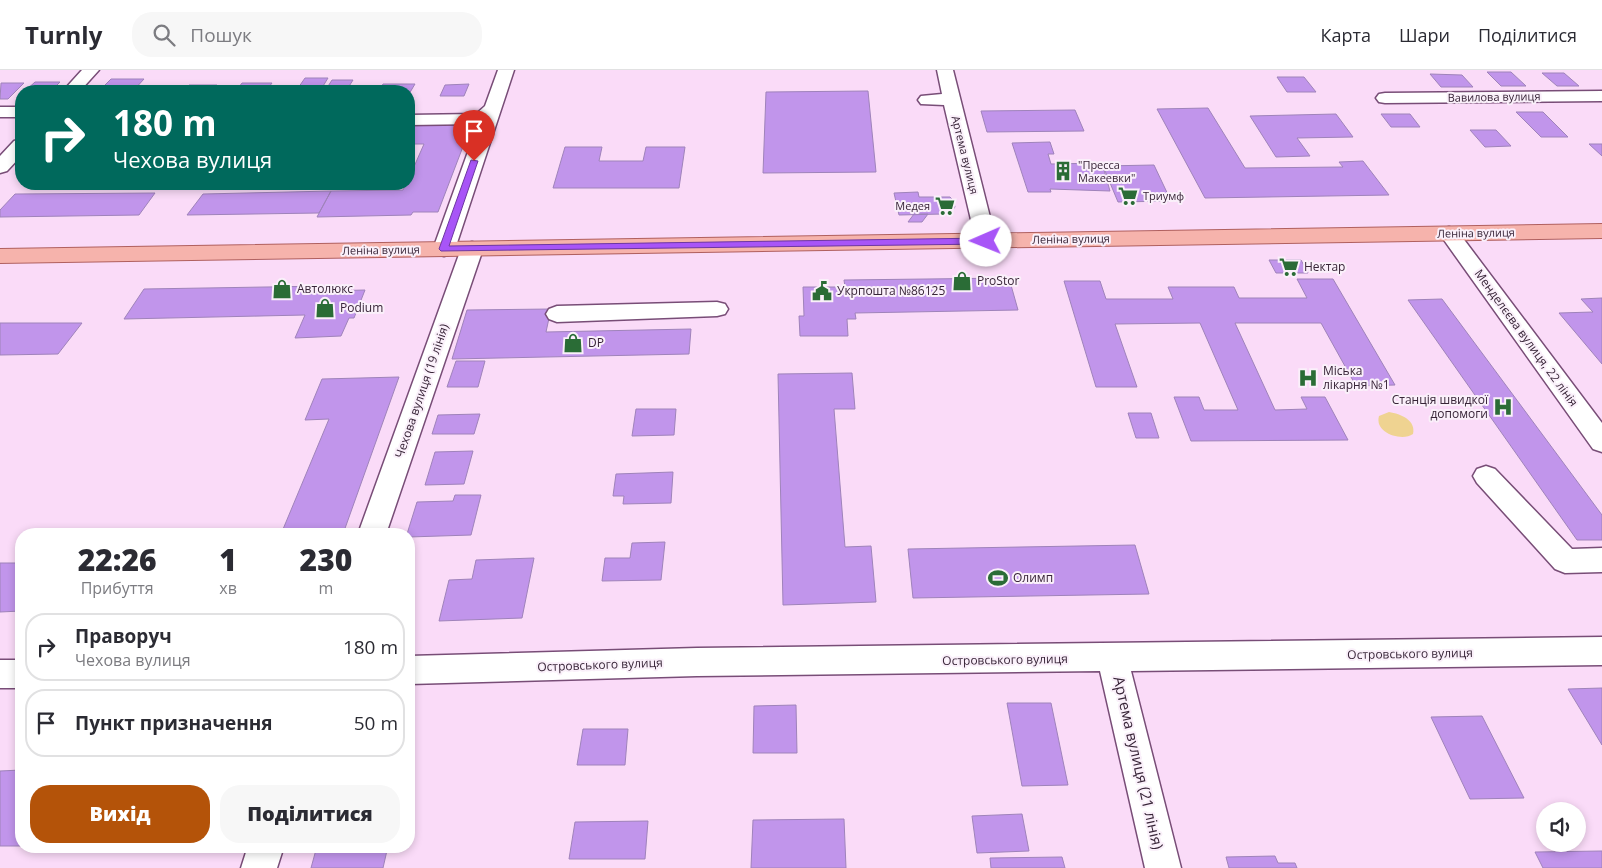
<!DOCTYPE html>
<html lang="uk">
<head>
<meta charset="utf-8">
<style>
	:root { --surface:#fff; --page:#f7f7f7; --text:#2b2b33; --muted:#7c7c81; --line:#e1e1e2; --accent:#b45309 }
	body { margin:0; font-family:"Open Sans",sans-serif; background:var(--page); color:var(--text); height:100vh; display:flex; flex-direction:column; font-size:19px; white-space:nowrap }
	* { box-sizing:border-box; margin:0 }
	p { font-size:16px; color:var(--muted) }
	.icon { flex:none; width:28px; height:28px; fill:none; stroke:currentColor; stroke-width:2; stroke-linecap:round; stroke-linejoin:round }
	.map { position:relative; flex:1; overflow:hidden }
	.drawer { position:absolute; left:15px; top:458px; width:400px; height:325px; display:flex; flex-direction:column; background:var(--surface); border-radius:20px; box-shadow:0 2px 8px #0003 }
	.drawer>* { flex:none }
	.top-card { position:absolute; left:15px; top:15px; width:400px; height:105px; border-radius:20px; box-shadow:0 2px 8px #0003; background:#00695c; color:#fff; overflow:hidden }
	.fabs { position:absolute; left:1536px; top:732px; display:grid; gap:10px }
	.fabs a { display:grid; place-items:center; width:50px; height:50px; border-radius:50%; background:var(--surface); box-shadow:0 2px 8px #0003; font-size:25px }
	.pin { position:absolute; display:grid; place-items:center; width:42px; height:42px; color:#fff; margin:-51px -21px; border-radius:50% 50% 50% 0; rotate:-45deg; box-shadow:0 0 5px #0007 }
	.pin .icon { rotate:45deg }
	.me { position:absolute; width:55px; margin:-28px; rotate:269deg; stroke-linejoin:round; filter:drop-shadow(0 0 4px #0008) }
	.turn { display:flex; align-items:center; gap:18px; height:105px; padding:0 15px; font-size:22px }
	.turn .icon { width:65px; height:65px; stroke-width:2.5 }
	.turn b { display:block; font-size:35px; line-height:42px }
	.eta { display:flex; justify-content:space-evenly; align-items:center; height:85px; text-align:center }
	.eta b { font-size:30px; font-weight:800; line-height:35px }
	.primary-button { display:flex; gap:10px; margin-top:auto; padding:10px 15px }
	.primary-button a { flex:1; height:58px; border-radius:20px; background:var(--accent); color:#fff; font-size:20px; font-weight:800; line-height:58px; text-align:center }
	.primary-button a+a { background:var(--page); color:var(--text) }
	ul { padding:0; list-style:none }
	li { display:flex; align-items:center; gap:15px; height:68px; margin:0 10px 8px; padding:0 5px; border:2px solid var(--line); border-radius:20px }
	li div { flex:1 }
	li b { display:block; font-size:19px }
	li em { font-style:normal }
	header { display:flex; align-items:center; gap:30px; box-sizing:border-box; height:70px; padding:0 25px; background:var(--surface); border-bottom:1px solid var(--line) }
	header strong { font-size:24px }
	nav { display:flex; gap:28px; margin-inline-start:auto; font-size:18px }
	.search { width:350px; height:45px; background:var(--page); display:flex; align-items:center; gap:12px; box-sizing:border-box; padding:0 18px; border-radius:20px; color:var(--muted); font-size:19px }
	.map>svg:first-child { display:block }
	.green { fill:#efd391 }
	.building { fill:#c195eb; stroke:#9f83ba }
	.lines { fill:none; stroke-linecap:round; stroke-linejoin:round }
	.minor-casing { stroke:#784d77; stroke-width:3 }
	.major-casing { stroke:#b0605f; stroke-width:2 }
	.minor { fill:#fff; fill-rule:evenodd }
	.major { fill:#f6b3ac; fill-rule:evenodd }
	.route { fill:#a855f7; stroke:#6d37a1 }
	.labels { text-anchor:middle; stroke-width:4; stroke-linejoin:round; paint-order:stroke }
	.far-street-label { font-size:11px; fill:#382538; stroke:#faf0fa }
	.far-poi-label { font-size:11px; fill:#382538; stroke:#faf0fa; text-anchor:start }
	.poi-label { font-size:12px; fill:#382538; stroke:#faf0fa; text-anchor:start }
	.street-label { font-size:12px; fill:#382538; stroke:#faf0fa }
	.near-street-label { font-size:15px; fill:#382538; stroke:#faf0fa }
</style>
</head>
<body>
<header>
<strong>Turnly</strong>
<div class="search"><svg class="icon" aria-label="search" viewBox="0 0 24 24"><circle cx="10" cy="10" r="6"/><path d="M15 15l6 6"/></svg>Пошук</div>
<nav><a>Карта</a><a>Шари</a><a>Поділитися</a></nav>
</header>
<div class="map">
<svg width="1602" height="798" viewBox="0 0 1602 798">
	<rect width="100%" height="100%" fill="#fadbf8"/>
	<path class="green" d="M 1389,342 C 1401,344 1416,350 1413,364 C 1402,372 1374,363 1379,346 Z"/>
	<path class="building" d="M 1487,2 L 1511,2 L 1526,16 L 1501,16 Z
		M 1542,3 L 1564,3 L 1579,16 L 1557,16 Z
		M 1430,4 L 1462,5 L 1473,17 L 1441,17 Z
		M 1277,7 L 1304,7 L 1316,22 L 1287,22 Z
		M 305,8 L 328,8 L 320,21 L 296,21 Z
		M 111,9 L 144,9 L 133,21 L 99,21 Z
		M 332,10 L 353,10 L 346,21 L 325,21 Z
		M 35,12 L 60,12 L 51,21 L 25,21 Z
		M 1,13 L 24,13 L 8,29 L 0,29 Z
		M 242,13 L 272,13 L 266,21 L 236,21 Z
		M 383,14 L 415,14 L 409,24 L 409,21 L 379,21 Z
		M 469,14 L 464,26 L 440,26 L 445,15 Z
		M 189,15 L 217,15 L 212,21 L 184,21 Z
		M 868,21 L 876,102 L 763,103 L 766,22 Z
		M 1208,38 L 1245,98 L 1343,97 L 1339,92 L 1363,91 L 1389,125 L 1205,128 L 1157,39 Z
		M 1075,40 L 1084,61 L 987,62 L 981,41 Z
		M 1516,42 L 1543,42 L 1568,67 L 1541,67 Z
		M 1336,44 L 1353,67 L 1297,68 L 1310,86 L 1276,87 L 1250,46 Z
		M 1381,44 L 1410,44 L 1420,57 L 1391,57 Z
		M 472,53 L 438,142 L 413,142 L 411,145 L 317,147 L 331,121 L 403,120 L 406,114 L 409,114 L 409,108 L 424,74 L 409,74 L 409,65 L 414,54 Z
		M 1470,60 L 1496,60 L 1511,76 L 1485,77 Z
		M 1050,72 L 1054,84 L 1048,84 L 1051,94 L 1102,93 L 1110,121 L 1050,119 L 1051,122 L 1028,122 L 1012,73 Z
		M 1589,74 L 1602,74 L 1602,86 Z
		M 565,77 L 602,77 L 599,91 L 643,91 L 646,77 L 685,77 L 679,118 L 553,118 Z
		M 1154,95 L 1171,131 L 1118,132 L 1103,96 Z
		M 331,121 L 319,143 L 187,145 L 203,124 Z
		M 918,122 L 919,127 L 950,127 L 953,130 L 955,137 L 951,142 L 943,144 L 899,145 L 894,123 Z
		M 155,123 L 139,145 L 0,147 L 0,140 L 15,124 Z
		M 914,144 L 928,144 L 922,152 L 908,152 Z
		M 1269,190 L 1301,190 L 1308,203 L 1276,203 Z
		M 1009,208 L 1018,240 L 855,243 L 856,249 L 847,249 L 848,266 L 800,266 L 799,246 L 804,246 L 803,217 L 845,217 L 844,210 Z
		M 1297,209 L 1333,209 L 1395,315 L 1356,316 L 1321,253 L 1235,253 L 1275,340 L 1307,339 L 1301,327 L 1325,327 L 1348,370 L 1191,371 L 1174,327 L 1199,327 L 1204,340 L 1238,340 L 1200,253 L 1115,254 L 1137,317 L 1096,317 L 1064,211 L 1100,211 L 1106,229 L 1173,229 L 1168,217 L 1234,217 L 1239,228 L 1307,228 Z
		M 327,216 L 324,221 L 365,220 L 354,248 L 349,248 L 341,266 L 295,268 L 305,245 L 124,249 L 144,219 Z
		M 1602,228 L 1602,294 L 1559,243 L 1593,242 L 1581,229 Z
		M 1442,229 L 1602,445 L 1602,470 L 1577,470 L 1408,230 Z
		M 551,239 L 546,262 L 691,259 L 689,284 L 452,289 L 467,240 Z
		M 0,253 L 82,253 L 58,284 L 0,285 Z
		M 456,291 L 485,291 L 478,317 L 447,317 Z
		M 852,303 L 855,339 L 834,339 L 845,477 L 871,476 L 876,532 L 783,535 L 778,304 Z
		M 399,307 L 343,464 L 281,464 L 329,349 L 305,350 L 322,309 Z
		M 636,339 L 676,339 L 674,365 L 632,366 Z
		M 1128,343 L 1151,343 L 1159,368 L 1136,368 Z
		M 480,344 L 474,364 L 432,364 L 438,345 Z
		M 473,381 L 464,414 L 425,415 L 435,382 Z
		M 673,402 L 671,433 L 623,434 L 624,426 L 613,426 L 616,404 Z
		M 455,425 L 481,425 L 471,465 L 409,467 L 407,464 L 417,432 L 453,431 Z
		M 665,472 L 661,510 L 602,511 L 605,488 L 630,488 L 632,473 Z
		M 1135,475 L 1149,524 L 913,528 L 908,479 Z
		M 534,488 L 522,548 L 439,551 L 449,510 L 472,509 L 476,490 Z
		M 0,493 L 21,493 L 21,541 L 0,542 Z
		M 1602,618 L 1602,675 L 1568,619 Z
		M 1007,633 L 1051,633 L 1068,715 L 1022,716 Z
		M 796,635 L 797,683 L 753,683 L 754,636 Z
		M 1482,646 L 1524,728 L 1470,729 L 1431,647 Z
		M 583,659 L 628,659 L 625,695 L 577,695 Z
		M 21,700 L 21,776 L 0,776 L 0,701 Z
		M 1022,744 L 1029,781 L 977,783 L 972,746 Z
		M 844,749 L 846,798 L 751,798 L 753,750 Z
		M 648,751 L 645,789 L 569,789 L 575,752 Z
		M 317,776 L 388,776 L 383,798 L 311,798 Z
		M 1602,781 L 1602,798 L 1543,798 L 1535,782 Z
		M 1275,786 L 1278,793 L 1295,793 L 1297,798 L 1229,798 L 1226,787 Z
		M 1062,787 L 1065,798 L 991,798 L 990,788 Z"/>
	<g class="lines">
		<defs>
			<path id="minor" d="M 82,0 L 99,0 L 80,21 L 63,21 Z
				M 498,0 L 514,0 L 455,179 L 451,184 L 444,186 L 437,184 L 433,179 L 478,54 L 409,55 L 409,45 L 476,44 L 485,36 Z
				M 937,0 L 953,0 L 996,171 L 993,176 L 986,177 L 979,176 L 976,171 L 944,35 L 921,34 L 918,30 L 921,26 L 942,24 Z
				M 1602,21 L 1602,31 L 1385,33 L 1379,32 L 1376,28 L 1379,24 L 1385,23 Z
				M 0,37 L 21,37 L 21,47 L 0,47 Z
				M 21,69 L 21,86 L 7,101 L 0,103 L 0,86 L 14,71 Z
				M 1449,157 L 1456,159 L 1602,353 L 1602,382 L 1593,379 L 1439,163 L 1442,159 Z
				M 472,172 L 479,174 L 483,179 L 386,464 L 358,464 L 461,179 L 465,174 Z
				M 717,232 L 725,234 L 728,239 L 725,244 L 717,246 L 557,252 L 549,249 L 546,244 L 549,239 L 557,236 Z
				M 1486,396 L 1495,399 L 1572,479 L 1602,478 L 1602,502 L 1565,503 L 1555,499 L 1477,413 L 1473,406 L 1477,399 Z
				M 1602,567 L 1602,595 L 1131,601 L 1181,798 L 1145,798 L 1100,601 L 697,606 L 409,614 L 409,586 L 697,578 Z
				M 0,590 L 21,590 L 21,618 L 0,618 Z
				M 248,776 L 284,776 L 277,798 L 241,798 Z"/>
			<path id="major" d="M 1602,154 L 1602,168 L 0,193 L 0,179 Z"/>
		</defs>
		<use href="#minor" class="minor-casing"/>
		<use href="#major" class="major-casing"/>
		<use href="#minor" class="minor"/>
		<use href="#major" class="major"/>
	</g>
	<path class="route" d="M 471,90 L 478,91 L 449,176 L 986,168 L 990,171 L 986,174 L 441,181 L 439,179 Z"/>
	<defs>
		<symbol id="building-bare" viewBox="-9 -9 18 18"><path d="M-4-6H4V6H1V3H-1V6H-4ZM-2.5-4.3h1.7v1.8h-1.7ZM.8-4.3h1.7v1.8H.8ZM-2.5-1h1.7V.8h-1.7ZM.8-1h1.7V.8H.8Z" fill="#2a6c36" stroke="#faf0fa" stroke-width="2.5" paint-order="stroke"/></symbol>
		<symbol id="supermarket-bare" viewBox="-9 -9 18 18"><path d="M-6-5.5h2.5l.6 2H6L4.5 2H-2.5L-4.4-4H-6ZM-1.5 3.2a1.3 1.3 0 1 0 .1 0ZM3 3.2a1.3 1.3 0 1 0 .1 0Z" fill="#2a6c36" stroke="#faf0fa" stroke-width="2.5" paint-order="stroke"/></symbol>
		<symbol id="shop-bare" viewBox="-9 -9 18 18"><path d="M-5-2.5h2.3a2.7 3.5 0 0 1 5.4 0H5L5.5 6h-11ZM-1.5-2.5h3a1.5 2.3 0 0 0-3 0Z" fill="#2a6c36" stroke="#faf0fa" stroke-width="2.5" paint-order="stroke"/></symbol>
		<symbol id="civic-bare" viewBox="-9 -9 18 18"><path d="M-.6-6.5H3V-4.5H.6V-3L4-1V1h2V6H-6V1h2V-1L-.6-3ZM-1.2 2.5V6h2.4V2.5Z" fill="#2a6c36" stroke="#faf0fa" stroke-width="2.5" paint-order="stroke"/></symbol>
		<symbol id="hospital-bare" viewBox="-9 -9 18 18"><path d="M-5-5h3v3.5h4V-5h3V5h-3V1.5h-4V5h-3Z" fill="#2a6c36" stroke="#faf0fa" stroke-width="2.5" paint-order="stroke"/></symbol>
		<symbol id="stadium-bare" viewBox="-9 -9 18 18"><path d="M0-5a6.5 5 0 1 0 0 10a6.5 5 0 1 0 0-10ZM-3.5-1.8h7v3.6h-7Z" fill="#2a6c36" stroke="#faf0fa" stroke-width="2.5" paint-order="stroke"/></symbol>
	</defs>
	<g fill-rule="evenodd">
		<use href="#building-bare" x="1049" y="87" width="28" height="28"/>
		<use href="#supermarket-bare" x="1114" y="112" width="28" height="28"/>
		<use href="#supermarket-bare" x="931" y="122" width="28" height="28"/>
		<use href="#supermarket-bare" x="1275" y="183" width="28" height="28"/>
		<use href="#shop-bare" x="948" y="197" width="28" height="28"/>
		<use href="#shop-bare" x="268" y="205" width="28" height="28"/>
		<use href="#civic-bare" x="808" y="207" width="28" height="28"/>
		<use href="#shop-bare" x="311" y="224" width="28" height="28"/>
		<use href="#shop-bare" x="559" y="259" width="28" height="28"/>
		<use href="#hospital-bare" x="1294" y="294" width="28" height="28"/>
		<use href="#hospital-bare" x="1489" y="323" width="28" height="28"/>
		<use href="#stadium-bare" x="984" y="494" width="28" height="28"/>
	</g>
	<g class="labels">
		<g class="far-street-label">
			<text transform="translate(1494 27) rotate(-1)" y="4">Вавилова вулиця</text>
			<text transform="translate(965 85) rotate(76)" y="4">Артема вулиця</text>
			<text transform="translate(1476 163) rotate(-1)" y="4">Леніна вулиця</text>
			<text transform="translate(1071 169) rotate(-1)" y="4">Леніна вулиця</text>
			<text transform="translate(381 180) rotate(-1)" y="4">Леніна вулиця</text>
		</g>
		<g class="far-poi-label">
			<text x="1078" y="99">"Пресса<tspan x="1078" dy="13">Макеевки"</tspan></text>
			<text x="1143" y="130">Триумф</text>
			<text x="930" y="140" text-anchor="end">Медея</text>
		</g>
		<g class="poi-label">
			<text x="1304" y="201">Нектар</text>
			<text x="977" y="215">ProStor</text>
			<text x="297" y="223">Автолюкс</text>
			<text x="837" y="225">Укрпошта №86125</text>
			<text x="340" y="242">Podium</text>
			<text x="588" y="277">DP</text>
			<text x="1323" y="305">Міська<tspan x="1323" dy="14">лікарня №1</tspan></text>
			<text x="1488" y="334" text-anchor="end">Станція швидкої<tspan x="1488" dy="14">допомоги</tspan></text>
			<text x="1013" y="512">Олимп</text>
		</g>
		<g class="street-label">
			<text transform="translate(1526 268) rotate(54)" y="4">Менделєєва вулиця, 22 лінія</text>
			<text transform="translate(422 321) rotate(-71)" y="4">Чехова вулиця (19 лiнiя)</text>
			<text transform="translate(1410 584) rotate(-1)" y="4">Островського вулиця</text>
			<text transform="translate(1005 590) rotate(-1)" y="4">Островського вулиця</text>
			<text transform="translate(600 595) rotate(-2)" y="4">Островського вулиця</text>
		</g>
		<g class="near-street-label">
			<text transform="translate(1138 693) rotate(77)" y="5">Артема вулиця (21 лiнiя)</text>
		</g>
	</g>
</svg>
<div class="fabs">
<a><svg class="icon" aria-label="sound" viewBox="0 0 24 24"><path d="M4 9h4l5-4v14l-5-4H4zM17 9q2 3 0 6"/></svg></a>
</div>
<div class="pin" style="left:474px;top:91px;background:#d93025"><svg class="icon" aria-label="arrive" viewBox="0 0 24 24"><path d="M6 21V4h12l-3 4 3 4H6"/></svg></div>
<svg class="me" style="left:986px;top:171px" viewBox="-20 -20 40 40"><circle r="19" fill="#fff"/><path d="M0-13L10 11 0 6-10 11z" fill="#a855f7"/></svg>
<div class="top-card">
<div class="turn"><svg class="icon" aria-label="right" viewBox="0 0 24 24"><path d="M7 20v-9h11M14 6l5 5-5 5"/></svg><div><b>180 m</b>Чехова вулиця</div></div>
</div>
<section class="drawer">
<div class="eta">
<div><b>22:26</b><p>Прибуття</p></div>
<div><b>1</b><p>хв</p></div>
<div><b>230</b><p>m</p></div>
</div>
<ul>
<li><svg class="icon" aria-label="right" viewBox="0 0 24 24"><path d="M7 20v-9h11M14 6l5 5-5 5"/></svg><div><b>Праворуч</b><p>Чехова вулиця</p></div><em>180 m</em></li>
<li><svg class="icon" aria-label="arrive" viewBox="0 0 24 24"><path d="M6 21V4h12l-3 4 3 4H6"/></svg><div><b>Пункт призначення</b></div><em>50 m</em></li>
</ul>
<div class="primary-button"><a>Вихід</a><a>Поділитися</a></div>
</section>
</div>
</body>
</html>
